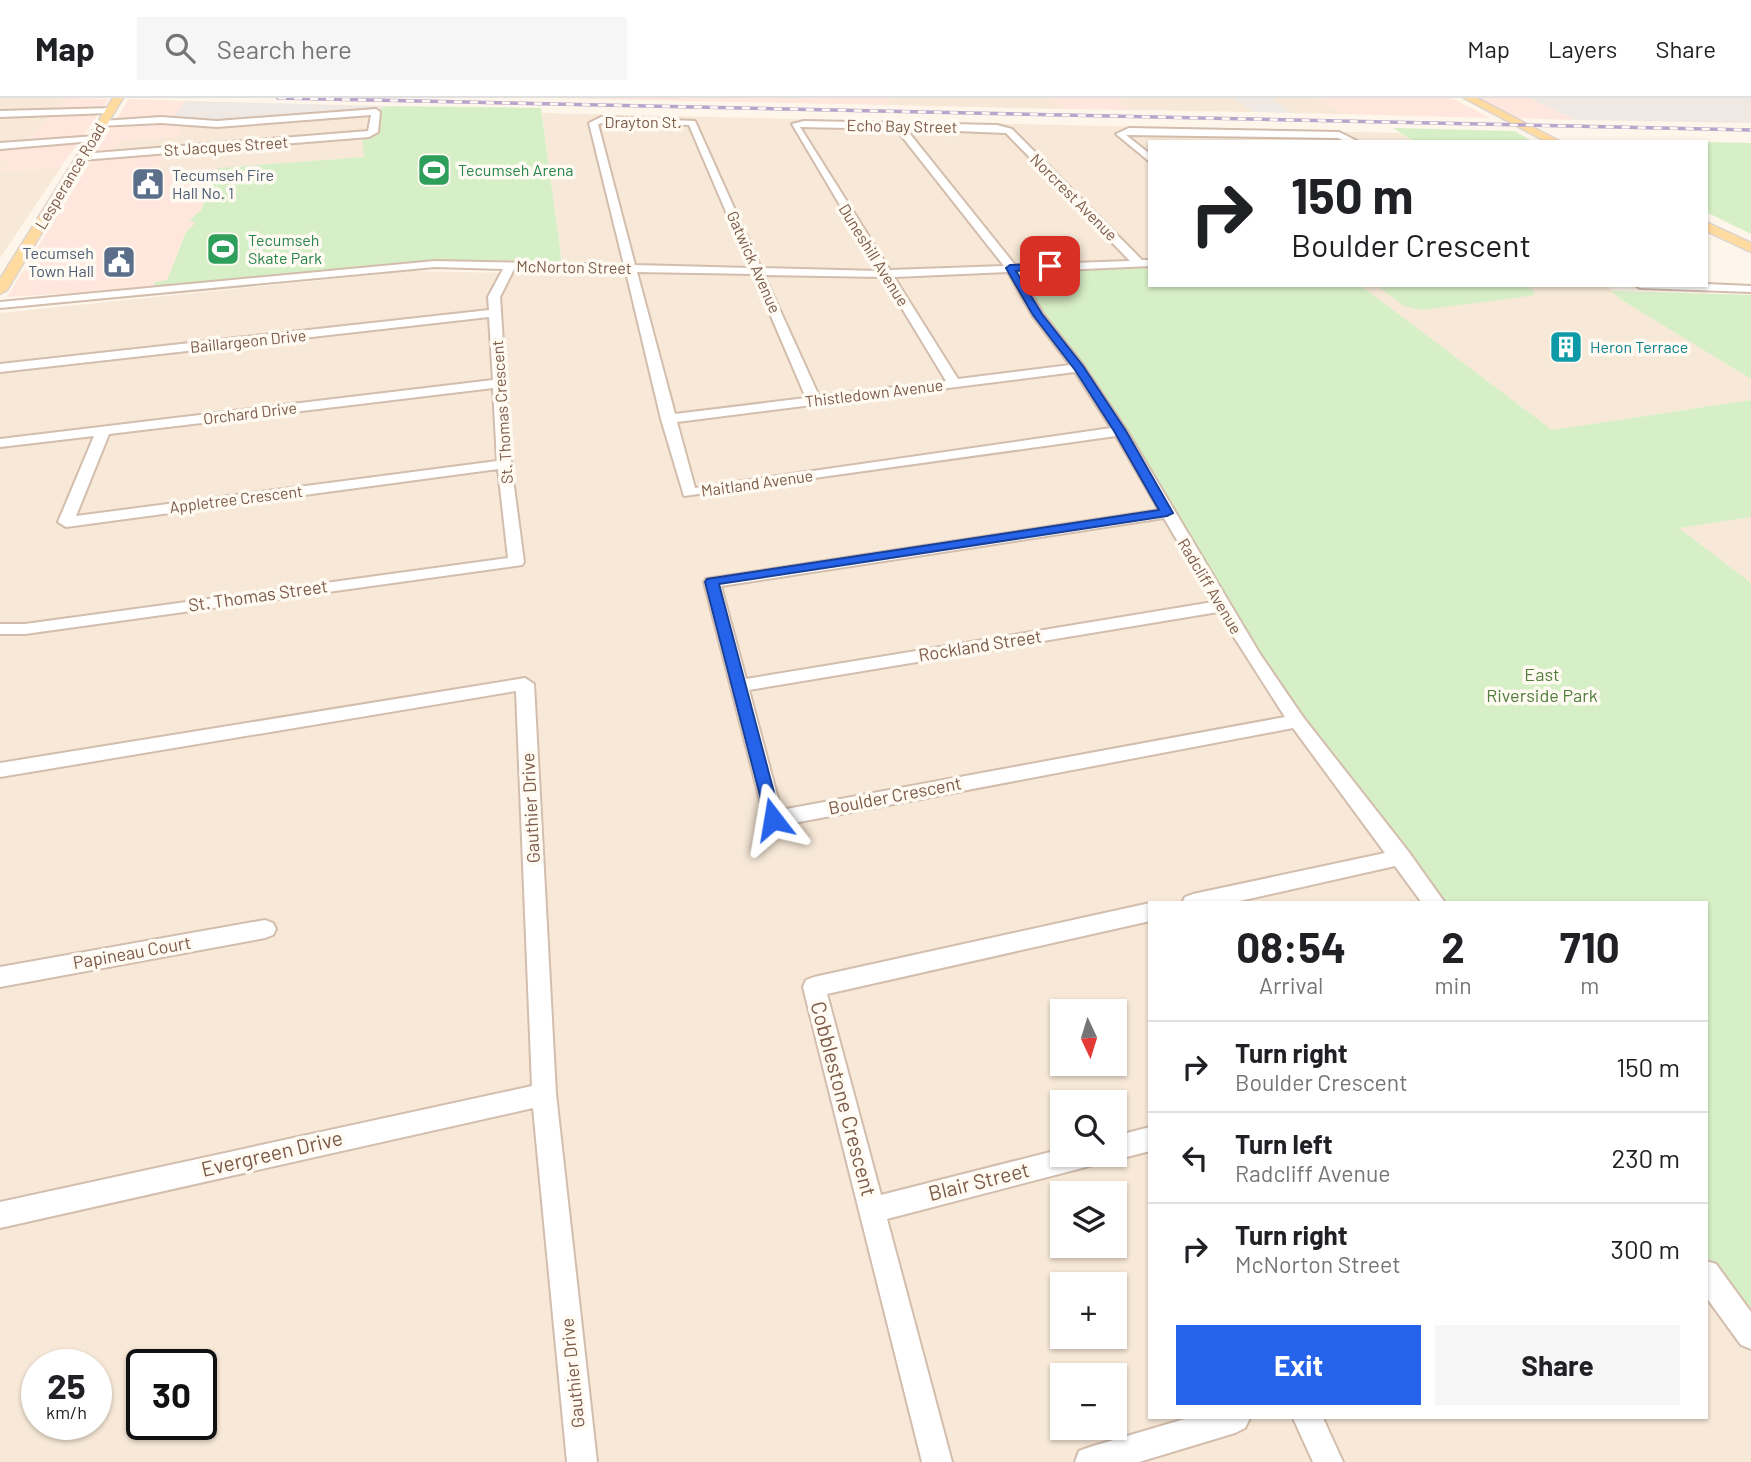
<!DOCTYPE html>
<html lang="en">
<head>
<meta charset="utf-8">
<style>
	:root { --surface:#fff; --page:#f6f6f6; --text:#202124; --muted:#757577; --line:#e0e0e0; --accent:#2563eb }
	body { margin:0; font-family:Barlow,sans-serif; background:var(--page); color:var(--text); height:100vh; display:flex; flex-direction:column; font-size:26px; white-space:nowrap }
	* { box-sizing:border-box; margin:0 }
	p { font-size:23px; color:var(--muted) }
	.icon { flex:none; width:38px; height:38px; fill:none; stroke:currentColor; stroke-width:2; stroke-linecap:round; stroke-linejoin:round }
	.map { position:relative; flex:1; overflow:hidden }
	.sheet { position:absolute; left:1148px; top:803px; width:560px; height:518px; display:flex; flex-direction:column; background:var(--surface); border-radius:0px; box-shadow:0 2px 5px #0004 }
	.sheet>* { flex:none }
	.banner { position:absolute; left:1148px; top:42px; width:560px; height:147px; border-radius:0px; box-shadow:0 2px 5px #0004; background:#fff; color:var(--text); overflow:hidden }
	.needle { width:46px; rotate:176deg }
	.tools { position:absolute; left:1050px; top:901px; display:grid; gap:14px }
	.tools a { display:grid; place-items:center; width:77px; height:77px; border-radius:0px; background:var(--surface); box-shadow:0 2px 5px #0004; font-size:35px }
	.speed { position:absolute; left:21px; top:1251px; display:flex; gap:14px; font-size:35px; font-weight:700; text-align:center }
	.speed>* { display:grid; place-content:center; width:91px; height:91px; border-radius:50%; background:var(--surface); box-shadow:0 2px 5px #0004; line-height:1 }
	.speed small { font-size:18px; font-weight:400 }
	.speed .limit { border:4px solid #111; border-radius:10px; background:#fff; color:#111 }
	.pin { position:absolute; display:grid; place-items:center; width:60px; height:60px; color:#fff; margin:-30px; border-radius:14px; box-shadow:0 4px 10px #0006 }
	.me { position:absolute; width:77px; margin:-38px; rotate:346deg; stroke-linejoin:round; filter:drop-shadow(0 0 5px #0008) }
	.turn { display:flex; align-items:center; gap:24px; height:147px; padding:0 28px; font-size:32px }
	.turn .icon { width:91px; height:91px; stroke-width:2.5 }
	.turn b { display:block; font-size:49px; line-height:60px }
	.eta { display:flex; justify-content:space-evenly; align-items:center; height:119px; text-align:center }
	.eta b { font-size:42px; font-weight:700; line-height:49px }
	.primary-button { display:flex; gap:14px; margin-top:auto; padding:14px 28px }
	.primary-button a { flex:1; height:80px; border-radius:0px; background:var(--accent); color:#fff; font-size:28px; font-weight:700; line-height:80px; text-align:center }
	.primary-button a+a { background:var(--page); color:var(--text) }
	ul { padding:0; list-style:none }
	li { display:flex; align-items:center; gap:21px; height:91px; padding:0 28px; border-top:2px solid var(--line) }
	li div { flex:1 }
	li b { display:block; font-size:26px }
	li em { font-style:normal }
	header { display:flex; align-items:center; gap:42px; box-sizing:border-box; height:98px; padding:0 35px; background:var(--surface); border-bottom:2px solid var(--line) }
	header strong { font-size:33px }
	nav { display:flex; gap:38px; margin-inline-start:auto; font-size:24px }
	.search { width:490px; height:63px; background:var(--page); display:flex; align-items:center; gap:18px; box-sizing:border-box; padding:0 24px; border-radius:0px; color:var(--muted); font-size:26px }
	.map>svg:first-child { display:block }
	.residential { fill:#f7e8d7; fill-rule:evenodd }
	.commercial { fill:#ffe7dd }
	.industrial { fill:#f0e9e3 }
	.green { fill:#d7efc6 }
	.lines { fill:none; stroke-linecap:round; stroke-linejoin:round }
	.minor-casing { stroke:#d3bdad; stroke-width:4 }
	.major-casing { stroke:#ddd4d0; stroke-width:3 }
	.minor { fill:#fff; fill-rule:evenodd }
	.major { fill:#ffdba0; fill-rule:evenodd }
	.rail-casing { stroke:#b9a5cb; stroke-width:3.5 }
	.rail { stroke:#fffaf2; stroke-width:2.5; stroke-dasharray:8; stroke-linecap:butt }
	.route { fill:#2563eb; stroke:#184099; stroke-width:2 }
	.labels { text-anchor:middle; stroke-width:7; stroke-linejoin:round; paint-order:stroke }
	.far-street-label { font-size:16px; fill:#7d5b49; stroke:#fffaf2 }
	.far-leisure-label { font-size:16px; fill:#27864d; stroke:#fffaf2; text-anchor:start }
	.far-service-label { font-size:16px; fill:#4e5e75; stroke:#fffaf2; text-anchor:start }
	.far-culture-label { font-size:16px; fill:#0d838f; stroke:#fffaf2; text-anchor:start }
	.street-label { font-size:18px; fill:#7d5b49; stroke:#fffaf2 }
	.park-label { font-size:18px; fill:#517e3d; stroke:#fffaf2 }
	.near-street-label { font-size:21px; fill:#7d5b49; stroke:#fffaf2 }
</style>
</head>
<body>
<header>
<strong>Map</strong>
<div class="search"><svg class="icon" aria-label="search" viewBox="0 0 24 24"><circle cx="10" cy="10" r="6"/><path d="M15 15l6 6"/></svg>Search here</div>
<nav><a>Map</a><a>Layers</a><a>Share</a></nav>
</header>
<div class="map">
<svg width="1751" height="1364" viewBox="0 0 1751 1364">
	<rect width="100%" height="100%" fill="#fef6ea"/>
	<path class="residential" d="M 0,0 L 67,0 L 27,42 L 7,43 L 0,53 Z
		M 886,0 L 1051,0 L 1064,11 L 891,7 Z
		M 1116,0 L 1232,0 L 1253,14 L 1131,12 Z
		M 1270,0 L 1316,0 L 1345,16 L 1294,15 Z
		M 542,15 L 1400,35 L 1415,44 L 1150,44 L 1150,169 L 1096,169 L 1025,183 L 1041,211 L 1098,289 L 1177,415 L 1254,551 L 1445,805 L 1150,805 L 1150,1320 L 1706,1320 L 1706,1158 L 1751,1219 L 1751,1364 L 0,1364 L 0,215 L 410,173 L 564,176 ZM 1062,914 L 1115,914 L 1115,966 L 1062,966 ZM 1062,1004 L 1115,1004 L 1115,1057 L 1062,1057 ZM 1062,1096 L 1115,1096 L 1115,1148 L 1062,1148 ZM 1062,1186 L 1115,1186 L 1115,1239 L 1062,1239 ZM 37,1267 L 96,1267 L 96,1326 L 37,1326 ZM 142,1267 L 201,1267 L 201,1326 L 142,1326 ZM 1062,1278 L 1115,1278 L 1115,1330 L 1062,1330 Z
		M 379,16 L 379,35 L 365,59 L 154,75 L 169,48 L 115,52 L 120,42 L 156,39 L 185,25 L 207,29 Z
		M 11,61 L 2,73 L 61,69 L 0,160 L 0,62 Z
		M 1360,187 L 1607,187 L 1620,201 L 1751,281 L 1751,302 L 1552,332 Z
		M 1751,419 L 1751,485 L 1679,430 Z"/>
	<path class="commercial" d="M 67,0 L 109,1 L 61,69 L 1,73 L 11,61 L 0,62 L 0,53 L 7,43 L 27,42 Z
		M 544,0 L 886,0 L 891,7 L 595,1 Z
		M 1051,0 L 1116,0 L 1131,12 L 1064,11 Z
		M 1316,0 L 1452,0 L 1490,20 L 1345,16 Z
		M 1476,0 L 1529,0 L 1575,22 L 1515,20 Z
		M 129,1 L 186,3 L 172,23 L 185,25 L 177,39 L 120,42 L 115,52 L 96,54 Z
		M 167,54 L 155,75 L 218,70 L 201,112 L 191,122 L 196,124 L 186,134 L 167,182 L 153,190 L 7,199 L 91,63 L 96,60 Z"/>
	<path class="industrial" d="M 1232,0 L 1270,0 L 1294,15 L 1253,14 Z
		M 1529,0 L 1751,0 L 1751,25 L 1575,22 Z
		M 186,3 L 387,8 L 379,12 L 208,25 L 174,18 Z"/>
	<path class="green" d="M 387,8 L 541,10 L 562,164 L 486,162 L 420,163 L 153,190 L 155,184 L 167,182 L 186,134 L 195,125 L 190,122 L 201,112 L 218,70 L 364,59 L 362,39 L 379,35 L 379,12 Z
		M 1393,30 L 1514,33 L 1534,44 L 1415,44 Z
		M 1706,44 L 1751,45 L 1751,136 L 1706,114 Z
		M 1096,169 L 1150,169 L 1150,187 L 1360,187 L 1552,332 L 1751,302 L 1751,419 L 1679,430 L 1751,485 L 1751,1219 L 1706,1158 L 1706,805 L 1445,805 L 1254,551 L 1177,415 L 1098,289 L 1041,211 L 1025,183 L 1022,172 Z
		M 1376,187 L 1518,187 L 1530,188 L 1535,197 L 1423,212 L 1404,208 Z
		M 1611,193 L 1751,197 L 1751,281 L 1620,201 Z"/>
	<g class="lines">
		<defs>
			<path id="minor" d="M 113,10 L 110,15 L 0,19 L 0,13 Z
				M 376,11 L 380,14 L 378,34 L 369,39 L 82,62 L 77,59 L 82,56 L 368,33 L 371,17 L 217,29 L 161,25 L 99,28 L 102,23 L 161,19 L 217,23 Z
				M 601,19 L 695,23 L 761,170 L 879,173 L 792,26 L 804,23 L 997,27 L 1012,31 L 1142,162 L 1150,162 L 1150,168 L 1019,174 L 1043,216 L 1083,267 L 1127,333 L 1260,556 L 1303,619 L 1408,753 L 1445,805 L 1422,805 L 1395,768 L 1231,805 L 1182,805 L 1185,799 L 1193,796 L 1385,755 L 1293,630 L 773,729 L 766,726 L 704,484 L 706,481 L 1159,412 L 1116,338 L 684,398 L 661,321 L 626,174 L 514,171 L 500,199 L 511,366 L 524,464 L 522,467 L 25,536 L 0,536 L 0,526 L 25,526 L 508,460 L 498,371 L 66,429 L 58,424 L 94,338 L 0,349 L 0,341 L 493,282 L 489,219 L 0,274 L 0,266 L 489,212 L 488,199 L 503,171 L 435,169 L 0,210 L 0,204 L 435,163 L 624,167 L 589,25 ZM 602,25 L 689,27 L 750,170 L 635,167 L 598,26 ZM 800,29 L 896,31 L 1004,168 L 890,172 ZM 906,31 L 1006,35 L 1130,163 L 1015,167 ZM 637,174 L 753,176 L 806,300 L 675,316 ZM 1008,174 L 1032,217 L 1070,267 L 958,281 L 894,179 ZM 764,177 L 883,179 L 946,283 L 819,298 ZM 1075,274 L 1111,330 L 695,390 L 677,324 ZM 493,290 L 497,363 L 76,418 L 109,336 ZM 1164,420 L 1213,504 L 746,581 L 721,488 ZM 1218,514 L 1285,619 L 781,712 L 749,592 Z
				M 1129,30 L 1339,34 L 1359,44 L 1347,44 L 1338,40 L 1126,37 L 1150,56 L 1150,64 L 1116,36 Z
				M 96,38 L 96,42 L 93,43 L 0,51 L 0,45 Z
				M 1706,186 L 1751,188 L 1751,194 L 1640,190 L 1635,187 Z
				M 525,580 L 534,586 L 556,996 L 597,1364 L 567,1364 L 533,1010 L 0,1130 L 0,1104 L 532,988 L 516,593 L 0,679 L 0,665 Z
				M 1150,805 L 1150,823 L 827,896 L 881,1097 L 1062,1051 L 1062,1057 L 1099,1057 L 1095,1066 L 1086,1069 L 887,1121 L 952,1364 L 922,1364 L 803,889 L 806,882 L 814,879 Z
				M 265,822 L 273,825 L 276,831 L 273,837 L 265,840 L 0,889 L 0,869 Z
				M 1150,1029 L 1150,1053 L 1115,1062 L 1106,1059 L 1115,1057 L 1115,1038 Z
				M 1706,1163 L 1716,1166 L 1751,1214 L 1751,1251 L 1741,1247 L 1706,1199 Z
				M 1188,1320 L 1250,1320 L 1245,1330 L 1235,1335 L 1139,1364 L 1075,1364 L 1079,1353 L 1090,1349 Z
				M 1293,1320 L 1323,1320 L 1343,1364 L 1313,1364 Z"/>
			<path id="major" d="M 113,0 L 123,0 L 7,192 L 0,196 L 0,181 Z
				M 1464,0 L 1477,0 L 1561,44 L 1547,44 Z
				M 1706,124 L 1751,145 L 1751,154 L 1706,133 Z"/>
		</defs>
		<use href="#minor" class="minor-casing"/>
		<use href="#major" class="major-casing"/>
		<use href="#minor" class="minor"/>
		<use href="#major" class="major"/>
		<defs>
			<path id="rail" d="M 278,0 L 1751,32"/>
		</defs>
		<use href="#rail" class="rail-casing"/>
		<use href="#rail" class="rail"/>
	</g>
	<path class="route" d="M 1050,166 L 1053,166 L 1053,170 L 1016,173 L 1042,216 L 1083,268 L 1126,333 L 1173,415 L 1167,418 L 719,486 L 781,721 L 779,725 L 767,725 L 705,484 L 707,481 L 1159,412 L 1114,333 L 1075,272 L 1033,217 L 1006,170 L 1010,167 Z"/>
	<defs>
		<symbol id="stadium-square" viewBox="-11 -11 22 22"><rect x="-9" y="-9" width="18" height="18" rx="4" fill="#2e9e5b" stroke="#fffaf2"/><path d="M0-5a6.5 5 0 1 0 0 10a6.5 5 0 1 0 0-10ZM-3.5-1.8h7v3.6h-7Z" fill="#fff"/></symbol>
		<symbol id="civic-square" viewBox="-11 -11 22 22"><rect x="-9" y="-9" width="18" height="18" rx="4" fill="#5c6f8a" stroke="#fffaf2"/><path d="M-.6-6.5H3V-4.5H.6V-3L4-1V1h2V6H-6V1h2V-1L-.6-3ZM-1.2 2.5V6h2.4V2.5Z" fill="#fff"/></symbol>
		<symbol id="building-square" viewBox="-11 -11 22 22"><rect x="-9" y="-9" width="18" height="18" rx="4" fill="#0f9aa8" stroke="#fffaf2"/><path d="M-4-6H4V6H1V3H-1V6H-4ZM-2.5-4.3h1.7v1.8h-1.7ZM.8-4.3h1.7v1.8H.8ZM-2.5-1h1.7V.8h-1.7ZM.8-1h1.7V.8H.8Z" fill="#fff"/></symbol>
	</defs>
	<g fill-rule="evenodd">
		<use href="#stadium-square" x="415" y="53" width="38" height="38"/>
		<use href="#civic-square" x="129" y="67" width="38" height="38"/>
		<use href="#stadium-square" x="204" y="132" width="38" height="38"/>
		<use href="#civic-square" x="100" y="145" width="38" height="38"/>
		<use href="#building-square" x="1547" y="230" width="38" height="38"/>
	</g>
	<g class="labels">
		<g class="far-street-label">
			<text x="643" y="30">Drayton St.</text>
			<text transform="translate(902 28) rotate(1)" y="6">Echo Bay Street</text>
			<text transform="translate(226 48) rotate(-4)" y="6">St Jacques Street</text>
			<text transform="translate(70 78) rotate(-59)" y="6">Lesperance Road</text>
			<text transform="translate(1074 99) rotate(45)" y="6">Norcrest Avenue</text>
			<text transform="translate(874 157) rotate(58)" y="6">Duneshill Avenue</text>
			<text transform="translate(754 164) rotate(66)" y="6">Gatwick Avenue</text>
			<text transform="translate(574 169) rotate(1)" y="6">McNorton Street</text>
			<text transform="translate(248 243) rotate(-6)" y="6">Baillargeon Drive</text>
			<text transform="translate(874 295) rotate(-7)" y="6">Thistledown Avenue</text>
			<text transform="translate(502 314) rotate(-94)" y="6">St. Thomas Crescent</text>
			<text transform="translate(250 315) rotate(-7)" y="6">Orchard Drive</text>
			<text transform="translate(757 385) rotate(-8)" y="6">Maitland Avenue</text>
			<text transform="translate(236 401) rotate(-7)" y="6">Appletree Crescent</text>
			<text transform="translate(1210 488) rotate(59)" y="6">Radcliff Avenue</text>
		</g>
		<g class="far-leisure-label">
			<text x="458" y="78">Tecumseh Arena</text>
			<text x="248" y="148">Tecumseh<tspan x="248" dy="18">Skate Park</tspan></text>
		</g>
		<g class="far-service-label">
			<text x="172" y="83">Tecumseh Fire<tspan x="172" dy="18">Hall No. 1</tspan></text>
			<text x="94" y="161" text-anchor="end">Tecumseh<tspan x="94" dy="18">Town Hall</tspan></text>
		</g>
		<g class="far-culture-label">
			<text x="1590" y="255">Heron Terrace</text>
		</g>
		<g class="street-label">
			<text transform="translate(258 498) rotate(-8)" y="6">St. Thomas Street</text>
			<text transform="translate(980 548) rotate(-9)" y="6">Rockland Street</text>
			<text transform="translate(895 698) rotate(-11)" y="6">Boulder Crescent</text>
			<text transform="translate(531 710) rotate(-93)" y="6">Gauthier Drive</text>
			<text transform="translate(132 855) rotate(-10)" y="6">Papineau Court</text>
			<text transform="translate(573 1275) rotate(-96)" y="6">Gauthier Drive</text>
		</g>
		<g class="park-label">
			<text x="1542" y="583">East<tspan x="1542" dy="21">Riverside Park</tspan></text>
		</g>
		<g class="near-street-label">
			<text transform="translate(843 1001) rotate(75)" y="7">Cobblestone Crescent</text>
			<text transform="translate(272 1056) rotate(-13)" y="7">Evergreen Drive</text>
			<text transform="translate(979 1084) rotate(-14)" y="7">Blair Street</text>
		</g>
	</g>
</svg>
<div class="tools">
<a><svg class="needle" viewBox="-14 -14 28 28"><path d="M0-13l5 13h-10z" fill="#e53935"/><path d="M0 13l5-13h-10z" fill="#757577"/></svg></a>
<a><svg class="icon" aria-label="search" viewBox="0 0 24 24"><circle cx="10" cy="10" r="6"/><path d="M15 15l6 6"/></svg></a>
<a><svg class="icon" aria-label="layers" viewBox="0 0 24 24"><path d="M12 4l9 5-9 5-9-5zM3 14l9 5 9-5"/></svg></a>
<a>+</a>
<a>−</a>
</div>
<div class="speed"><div>25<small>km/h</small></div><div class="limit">30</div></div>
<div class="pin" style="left:1050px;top:168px;background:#d93025"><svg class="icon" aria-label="arrive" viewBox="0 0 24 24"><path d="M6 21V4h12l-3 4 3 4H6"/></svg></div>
<svg class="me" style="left:773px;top:721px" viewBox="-20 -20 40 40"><path d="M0-17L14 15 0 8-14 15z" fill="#2563eb" stroke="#fff" stroke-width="4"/></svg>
<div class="banner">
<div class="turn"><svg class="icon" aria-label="right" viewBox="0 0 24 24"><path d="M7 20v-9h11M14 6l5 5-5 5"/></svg><div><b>150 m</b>Boulder Crescent</div></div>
</div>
<section class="sheet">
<div class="eta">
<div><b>08:54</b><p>Arrival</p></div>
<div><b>2</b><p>min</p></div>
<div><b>710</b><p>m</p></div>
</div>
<ul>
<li><svg class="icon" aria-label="right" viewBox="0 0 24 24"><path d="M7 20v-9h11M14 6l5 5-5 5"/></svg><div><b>Turn right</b><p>Boulder Crescent</p></div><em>150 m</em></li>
<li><svg class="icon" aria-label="left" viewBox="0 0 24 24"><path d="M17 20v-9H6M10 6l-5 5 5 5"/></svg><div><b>Turn left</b><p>Radcliff Avenue</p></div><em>230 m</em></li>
<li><svg class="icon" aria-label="right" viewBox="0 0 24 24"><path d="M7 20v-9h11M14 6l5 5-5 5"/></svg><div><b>Turn right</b><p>McNorton Street</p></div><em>300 m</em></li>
</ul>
<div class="primary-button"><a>Exit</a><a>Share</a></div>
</section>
</div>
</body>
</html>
